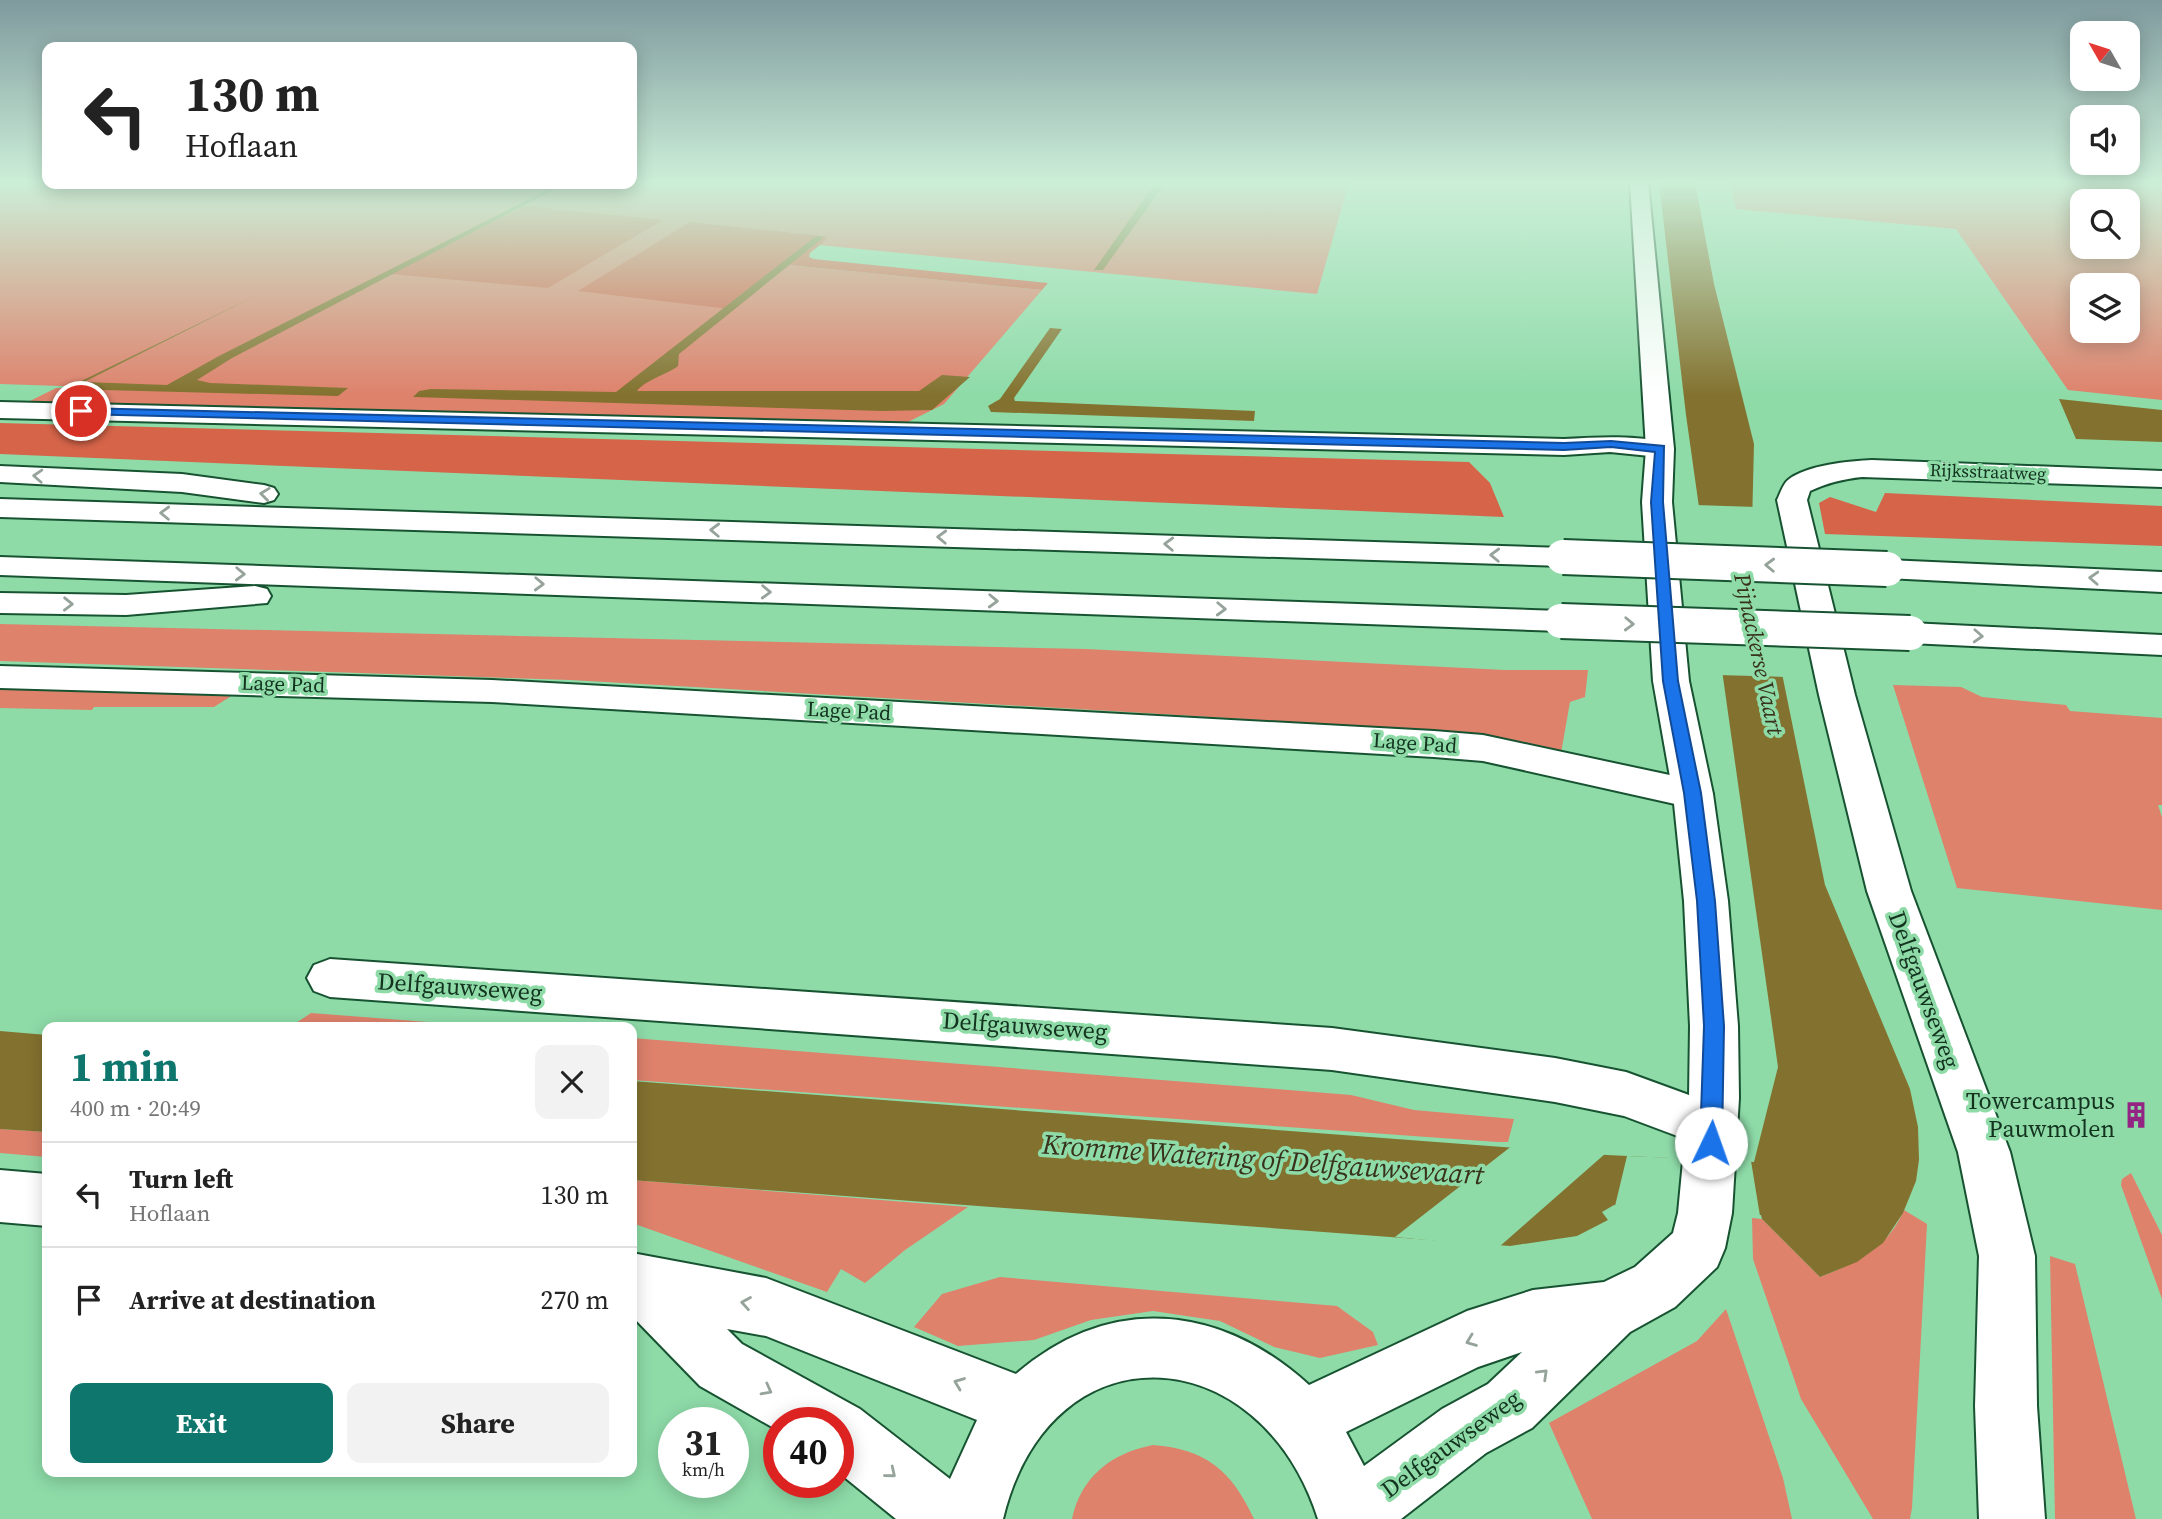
<!DOCTYPE html>
<html lang="en">
<head>
<meta charset="utf-8">
<style>
	:root { --surface:#fff; --page:#f2f2f2; --text:#222; --muted:#767676; --line:#e0e0e0; --accent:#0f766e }
	body { margin:0; font-family:"Source Serif 4",serif; background:var(--page); color:var(--text); height:100vh; display:flex; flex-direction:column; font-size:26px; white-space:nowrap }
	* { box-sizing:border-box; margin:0 }
	p { font-size:23px; color:var(--muted) }
	.icon { flex:none; width:38px; height:38px; fill:none; stroke:currentColor; stroke-width:2; stroke-linecap:round; stroke-linejoin:round }
	.map { position:relative; flex:1; overflow:hidden }
	.details { position:absolute; left:42px; top:1022px; width:595px; height:455px; display:flex; flex-direction:column; background:var(--surface); border-radius:14px; box-shadow:0 4px 18px #0003 }
	.details>* { flex:none }
	.hud { position:absolute; left:42px; top:42px; width:595px; height:147px; border-radius:14px; box-shadow:0 4px 18px #0003; background:#fff; color:var(--text); overflow:hidden }
	.needle { width:46px; rotate:309deg }
	.controls { position:absolute; left:2070px; top:21px; display:grid; gap:14px }
	.controls a { display:grid; place-items:center; width:70px; height:70px; border-radius:14px; background:var(--surface); box-shadow:0 4px 18px #0003; font-size:35px }
	.speed { position:absolute; left:658px; top:1407px; display:flex; gap:14px; font-size:35px; font-weight:700; text-align:center }
	.speed>* { display:grid; place-content:center; width:91px; height:91px; border-radius:50%; background:var(--surface); box-shadow:0 4px 18px #0003; line-height:1 }
	.speed small { font-size:18px; font-weight:400 }
	.speed .limit { border:10px solid #d22; background:#fff; color:#111 }
	.pin { position:absolute; display:grid; place-items:center; width:60px; height:60px; color:#fff; margin:-30px; border:4px solid #fff; border-radius:50%; box-shadow:0 2px 7px #0007 }
	.me { position:absolute; width:77px; margin:-38px; rotate:3deg; stroke-linejoin:round; filter:drop-shadow(0 0 5px #0008) }
	.turn { display:flex; align-items:center; gap:24px; height:147px; padding:0 28px; font-size:32px }
	.turn .icon { width:91px; height:91px; stroke-width:2.5 }
	.turn b { display:block; font-size:49px; line-height:60px }
	.round { display:grid; place-items:center; flex:none; width:74px; height:74px; border-radius:14px; background:var(--page) }
	.overview { display:flex; align-items:center; justify-content:space-between; height:119px; padding:0 28px }
	h1 { font-size:42px; font-weight:700; line-height:52px; color:var(--accent) }
	.primary-button { display:flex; gap:14px; margin-top:auto; padding:14px 28px }
	.primary-button a { flex:1; height:80px; border-radius:14px; background:var(--accent); color:#fff; font-size:28px; font-weight:700; line-height:80px; text-align:center }
	.primary-button a+a { background:var(--page); color:var(--text) }
	ul { padding:0; list-style:none }
	li { display:flex; align-items:center; gap:21px; height:105px; padding:0 28px; border-top:2px solid var(--line) }
	li div { flex:1 }
	li b { display:block; font-size:26px }
	li em { font-style:normal }
	.map>svg:first-child { display:block }
	.green { fill:#de826c; fill-rule:evenodd }
	.forest { fill:#d56449 }
	.water { fill:#83722f }
	.pier { fill:#8edba8 }
	.lines { fill:none; stroke-linecap:round; stroke-linejoin:round }
	.minor-casing { stroke:#175331; stroke-width:4 }
	.tertiary-casing { stroke:#175331; stroke-width:4 }
	.motorway-casing { stroke:#175331; stroke-width:4 }
	.minor { fill:#fff; fill-rule:evenodd }
	.tertiary { fill:#fff; fill-rule:evenodd }
	.motorway { fill:#fff; fill-rule:evenodd }
	.motorway-bridge-casing { stroke:#175331; stroke-width:38; stroke-linecap:butt }
	.motorway-bridge { stroke:#fff; stroke-width:34 }
	.oneway { stroke:#95a39a }
	.route { fill:#1a73e8; stroke:#114b97; stroke-width:2 }
	.labels { text-anchor:middle; stroke-width:7; stroke-linejoin:round; paint-order:stroke }
	.far-street-label { font-size:18px; fill:#13331f; stroke:#8edba8 }
	.street-label { font-size:21px; fill:#13331f; stroke:#8edba8 }
	.water-label { font-size:23px; font-style:italic; fill:#38321d; stroke:#8edba8 }
	.near-street-label { font-size:24px; fill:#13331f; stroke:#8edba8 }
	.near-poi-label { font-size:24px; fill:#13331f; stroke:#8edba8; text-anchor:end }
	.near-water-label { font-size:28px; font-style:italic; fill:#38321d; stroke:#8edba8 }
</style>
</head>
<body>
<div class="map">
<svg width="2162" height="1519" viewBox="0 0 2162 1519">
	<rect width="100%" height="100%" fill="#8edba8"/>
	<path class="green" d="M 0,182 L 1349,182 L 1317,294 L 819,245 L 827,239 L 825,236 L 690,222 L 789,265 L 1042,290 L 944,404 L 906,423 L 28,402 L 56,388 L 92,387 L 0,384 Z
		M 1729,182 L 2162,182 L 2162,400 L 2068,390 L 1956,229 L 1736,209 ZM 2082,201 L 2128,201 L 2128,247 L 2082,247 ZM 2082,285 L 2128,285 L 2128,331 L 2082,331 Z
		M 0,624 L 1086,649 L 1505,670 L 1588,670 L 1585,697 L 1570,702 L 1561,753 L 1373,727 L 1111,711 L 570,680 L 0,661 Z
		M 1893,685 L 1961,687 L 1982,697 L 2066,705 L 2070,711 L 2162,718 L 2162,805 L 2158,805 L 2162,817 L 2162,910 L 1957,888 Z
		M 0,686 L 236,693 L 214,707 L 94,707 L 92,710 L 0,708 Z
		M 311,1013 L 493,1027 L 290,1027 Z
		M 632,1038 L 1351,1095 L 1414,1110 L 1514,1119 L 1508,1142 L 1497,1142 L 632,1080 Z
		M 0,1129 L 47,1132 L 47,1157 L 0,1153 Z
		M 2131,1173 L 2162,1235 L 2162,1299 L 2121,1185 L 2122,1179 Z
		M 632,1180 L 968,1207 L 905,1250 L 865,1283 L 841,1269 L 827,1292 L 632,1223 Z
		M 1904,1210 L 1927,1224 L 1912,1508 L 1910,1519 L 1873,1519 L 1801,1399 L 1753,1259 L 1752,1218 L 1762,1219 L 1820,1277 C 1856,1263 1888,1248 1904,1210 Z
		M 2050,1256 L 2075,1264 L 2136,1519 L 2055,1519 Z
		M 1000,1277 L 1337,1306 L 1373,1332 L 1378,1345 L 1320,1358 L 1274,1347 L 1220,1321 L 1153,1311 L 1091,1320 L 1034,1340 L 958,1346 L 914,1327 L 942,1294 Z
		M 1726,1309 L 1783,1478 L 1792,1519 L 1592,1519 L 1549,1423 L 1697,1341 Z
		M 1153,1445 C 1206,1449 1232,1471 1254,1519 L 1072,1519 C 1081,1476 1112,1453 1153,1445 Z"/>
	<path class="forest" d="M 525,206 L 663,220 L 548,288 L 390,274 Z
		M 690,222 L 825,236 L 827,239 L 810,253 L 809,257 L 814,259 L 1048,283 L 1042,290 L 789,265 L 729,309 L 578,291 Z
		M 0,423 L 1469,462 L 1490,483 L 1504,517 L 0,454 Z
		M 1885,493 L 2162,506 L 2162,546 L 1825,534 L 1819,503 L 1830,497 L 1876,512 Z"/>
	<path class="water" d="M 1156,182 L 1166,182 L 1103,270 L 1094,270 Z
		M 1659,182 L 1695,182 L 1714,284 L 1754,444 L 1752,526 L 1825,885 L 1910,1089 L 1918,1127 L 1919,1160 L 1916,1181 L 1903,1213 L 1883,1243 L 1857,1262 L 1820,1277 L 1762,1219 L 1761,1215 L 1614,1205 L 1602,1212 L 1608,1220 L 1577,1236 L 1510,1246 L 632,1180 L 632,1081 L 1607,1155 L 1754,1162 L 1778,1067 L 1686,415 Z
		M 559,184 L 565,184 L 232,358 L 197,380 L 210,383 L 348,388 L 338,396 L 65,389 L 259,294 L 84,382 L 167,385 L 219,356 Z
		M 816,236 L 824,237 L 679,354 L 678,366 C 666,375 645,380 637,391 L 919,391 L 942,375 L 970,377 L 932,410 L 883,411 L 413,397 L 419,391 L 431,389 L 616,392 Z
		M 1050,328 L 1062,329 L 1014,398 L 1015,401 L 1255,411 L 1254,421 L 991,412 L 988,406 L 1000,399 Z
		M 2059,399 L 2162,410 L 2162,442 L 2076,439 Z
		M 0,1031 L 47,1035 L 47,1132 L 0,1129 Z"/>
	<path class="pier" d="M 1695,505 L 1756,507 L 1755,526 L 1785,677 L 1718,675 Z
		M 1513,1145 L 1606,1153 L 1499,1247 L 1395,1237 Z
		M 1627,1156 L 1751,1161 L 1760,1216 L 1615,1206 Z"/>
	<g class="lines">
		<defs>
			<path id="minor" d="M 0,402 L 1564,439 C 1599,437 1635,435 1670,443 L 1674,449 L 1670,455 L 1660,457 L 1610,452 L 1564,455 L 0,418 Z
				M 1872,460 L 2162,471 L 2162,487 L 1862,477 C 1843,479 1827,483 1810,491 L 1807,500 L 1855,695 L 1911,891 L 2010,1152 L 2035,1256 L 2037,1406 L 2045,1519 L 1979,1519 L 1975,1406 L 1979,1256 L 1958,1152 L 1867,891 L 1819,695 L 1777,500 C 1780,494 1783,484 1788,480 C 1806,465 1850,461 1872,460 Z
				M 0,666 L 492,680 L 1434,731 L 1483,735 L 1693,780 L 1707,784 L 1713,794 L 1707,804 L 1693,808 L 1483,761 L 1434,757 L 492,702 L 0,688 Z
				M 330,959 L 1332,1028 L 1555,1058 L 1626,1072 L 1730,1110 L 1738,1126 L 1730,1142 L 1712,1149 L 1624,1116 L 1555,1102 L 1332,1070 L 330,997 L 314,991 L 307,978 L 314,965 Z"/>
			<path id="tertiary" d="M 1630,182 L 1648,182 L 1674,449 L 1672,502 L 1689,681 L 1713,794 L 1728,901 L 1738,1026 L 1739,1098 L 1732,1213 L 1725,1248 L 1717,1267 L 1675,1307 L 1630,1332 L 1532,1428 L 1486,1453 L 1401,1519 L 1318,1519 C 1260,1337 1050,1324 1003,1519 L 896,1519 L 838,1472 L 838,1423 L 779,1423 L 779,1431 L 700,1386 L 632,1316 L 632,1253 L 766,1278 L 1016,1374 C 1110,1293 1220,1304 1309,1385 L 1467,1311 L 1533,1290 L 1604,1282 L 1635,1267 L 1673,1233 L 1678,1213 L 1689,1098 L 1690,1026 L 1684,901 L 1673,794 L 1653,681 L 1642,502 L 1646,449 ZM 727,1329 L 766,1336 L 977,1420 L 950,1479 L 860,1409 L 742,1344 ZM 1522,1352 L 1488,1384 L 1442,1409 L 1364,1466 L 1346,1432 L 1478,1367 Z
				M 0,1170 L 47,1174 L 47,1226 L 0,1222 Z"/>
			<path id="motorway" d="M 0,466 L 182,474 L 264,485 L 274,488 L 278,494 L 274,500 L 264,503 L 182,492 L 0,482 Z
				M 0,499 L 1563,548 L 1574,550 L 1579,557 L 1574,564 L 1563,566 L 0,517 Z
				M 0,557 L 1561,611 L 1573,614 L 1578,621 L 1573,628 L 1561,631 L 0,575 Z
				M 1887,560 L 2162,572 L 2162,592 L 1887,578 L 1876,576 L 1871,569 L 1876,562 Z
				M 255,586 L 267,589 L 271,596 L 267,603 L 126,615 L 0,613 L 0,593 L 126,595 Z
				M 1910,623 L 2162,635 L 2162,655 L 1910,643 L 1898,640 L 1893,633 L 1898,626 Z"/>
		</defs>
		<use href="#minor" class="minor-casing"/>
		<use href="#tertiary" class="tertiary-casing"/>
		<use href="#motorway" class="motorway-casing"/>
		<use href="#minor" class="minor"/>
		<use href="#tertiary" class="tertiary"/>
		<use href="#motorway" class="motorway"/>
		<defs>
			<path id="motorway-bridge" d="M 1563,557 L 1887,569
				M 1561,621 L 1910,633"/>
		</defs>
		<use href="#motorway-bridge" class="motorway-bridge-casing"/>
		<use href="#motorway-bridge" class="motorway-bridge"/>
	</g>
	<defs><path id="oneway-chevron" d="M-2-3.5L2.5 0L-2 3.5" fill="none" stroke-width="1.6" stroke-linecap="round" stroke-linejoin="round" transform="scale(1.75)"/></defs>
	<g class="oneway">
		<use href="#oneway-chevron" transform="translate(38 476) rotate(-177)"/>
		<use href="#oneway-chevron" transform="translate(265 494) rotate(-173)"/>
		<use href="#oneway-chevron" transform="translate(165 513) rotate(-178)"/>
		<use href="#oneway-chevron" transform="translate(715 530) rotate(-178)"/>
		<use href="#oneway-chevron" transform="translate(942 537) rotate(-178)"/>
		<use href="#oneway-chevron" transform="translate(1169 544) rotate(-178)"/>
		<use href="#oneway-chevron" transform="translate(1495 555) rotate(-178)"/>
		<use href="#oneway-chevron" transform="translate(1770 565) rotate(-178)"/>
		<use href="#oneway-chevron" transform="translate(240 574) rotate(2)"/>
		<use href="#oneway-chevron" transform="translate(2094 578) rotate(-177)"/>
		<use href="#oneway-chevron" transform="translate(539 584) rotate(2)"/>
		<use href="#oneway-chevron" transform="translate(766 592) rotate(2)"/>
		<use href="#oneway-chevron" transform="translate(993 601) rotate(2)"/>
		<use href="#oneway-chevron" transform="translate(68 604) rotate(1)"/>
		<use href="#oneway-chevron" transform="translate(1221 609) rotate(2)"/>
		<use href="#oneway-chevron" transform="translate(1629 624) rotate(2)"/>
		<use href="#oneway-chevron" transform="translate(1978 636) rotate(3)"/>
		<use href="#oneway-chevron" transform="translate(746 1303) rotate(-170)"/>
		<use href="#oneway-chevron" transform="translate(1471 1341) rotate(159)"/>
		<use href="#oneway-chevron" transform="translate(1543 1374) rotate(-44)"/>
		<use href="#oneway-chevron" transform="translate(959 1383) rotate(-159)"/>
		<use href="#oneway-chevron" transform="translate(767 1390) rotate(28)"/>
		<use href="#oneway-chevron" transform="translate(891 1473) rotate(39)"/>
	</g>
	<linearGradient id="sky" x2="0" y2="1"><stop stop-color="#7f9a9e"/><stop offset="0.46" stop-color="#ccefd8"/><stop offset="1" stop-color="#ccefd8" stop-opacity="0"/></linearGradient>
	<rect width="2162" height="395" fill="url(#sky)"/>
	<path class="route" d="M 81,408 L 1564,443 L 1611,441 L 1664,446 L 1663,502 L 1678,681 L 1701,793 L 1715,901 L 1724,1026 L 1722,1143 L 1719,1150 L 1711,1153 L 1703,1150 L 1700,1143 L 1704,1026 L 1697,901 L 1684,793 L 1663,681 L 1651,502 L 1655,452 L 1611,447 L 1564,450 L 77,414 L 75,411 Z"/>
	<defs>
		<symbol id="building-bare" viewBox="-9 -9 18 18"><path d="M-4-6H4V6H1V3H-1V6H-4ZM-2.5-4.3h1.7v1.8h-1.7ZM.8-4.3h1.7v1.8H.8ZM-2.5-1h1.7V.8h-1.7ZM.8-1h1.7V.8H.8Z" fill="#942484" stroke="#8edba8" stroke-width="2.5" paint-order="stroke"/></symbol>
	</defs>
	<g fill-rule="evenodd">
		<use href="#building-bare" x="2117" y="1096" width="38" height="38"/>
	</g>
	<g class="labels">
		<g class="far-street-label">
			<text transform="translate(1988 472) rotate(2)" y="6">Rijksstraatweg</text>
		</g>
		<g class="street-label">
			<text transform="translate(283 684) rotate(2)" y="7">Lage Pad</text>
			<text transform="translate(849 711) rotate(3)" y="7">Lage Pad</text>
			<text transform="translate(1415 743) rotate(4)" y="7">Lage Pad</text>
		</g>
		<g class="water-label">
			<text transform="translate(1759 654) rotate(78)" y="8">Pijnackerse Vaart</text>
		</g>
		<g class="near-street-label">
			<text transform="translate(460 987) rotate(4)" y="8">Delfgauwseweg</text>
			<text transform="translate(1924 990) rotate(70)" y="8">Delfgauwseweg</text>
			<text transform="translate(1025 1026) rotate(4)" y="8">Delfgauwseweg</text>
			<text transform="translate(1451 1444) rotate(-36)" y="8">Delfgauwseweg</text>
		</g>
		<g class="near-poi-label">
			<text x="2115" y="1109">Towercampus<tspan x="2115" dy="28">Pauwmolen</tspan></text>
		</g>
		<g class="near-water-label">
			<text transform="translate(1263 1159) rotate(4)" y="10">Kromme Watering of Delfgauwsevaart</text>
		</g>
	</g>
</svg>
<div class="controls">
<a><svg class="needle" viewBox="-14 -14 28 28"><path d="M0-13l5 13h-10z" fill="#e53935"/><path d="M0 13l5-13h-10z" fill="#767676"/></svg></a>
<a><svg class="icon" aria-label="sound" viewBox="0 0 24 24"><path d="M4 9h4l5-4v14l-5-4H4zM17 9q2 3 0 6"/></svg></a>
<a><svg class="icon" aria-label="search" viewBox="0 0 24 24"><circle cx="10" cy="10" r="6"/><path d="M15 15l6 6"/></svg></a>
<a><svg class="icon" aria-label="layers" viewBox="0 0 24 24"><path d="M12 4l9 5-9 5-9-5zM3 14l9 5 9-5"/></svg></a>
</div>
<div class="speed"><div>31<small>km/h</small></div><div class="limit">40</div></div>
<div class="pin" style="left:81px;top:411px;background:#d93025"><svg class="icon" aria-label="arrive" viewBox="0 0 24 24"><path d="M6 21V4h12l-3 4 3 4H6"/></svg></div>
<svg class="me" style="left:1711px;top:1143px" viewBox="-20 -20 40 40"><circle r="19" fill="#fff"/><path d="M0-13L10 11 0 6-10 11z" fill="#1a73e8"/></svg>
<div class="hud">
<div class="turn"><svg class="icon" aria-label="left" viewBox="0 0 24 24"><path d="M17 20v-9H6M10 6l-5 5 5 5"/></svg><div><b>130 m</b>Hoflaan</div></div>
</div>
<section class="details">
<div class="overview"><div><h1>1 min</h1><p>400 m · 20:49</p></div><a class="round"><svg class="icon" aria-label="close" viewBox="0 0 24 24"><path d="M6 6l12 12M18 6L6 18"/></svg></a></div>
<ul>
<li><svg class="icon" aria-label="left" viewBox="0 0 24 24"><path d="M17 20v-9H6M10 6l-5 5 5 5"/></svg><div><b>Turn left</b><p>Hoflaan</p></div><em>130 m</em></li>
<li><svg class="icon" aria-label="arrive" viewBox="0 0 24 24"><path d="M6 21V4h12l-3 4 3 4H6"/></svg><div><b>Arrive at destination</b></div><em>270 m</em></li>
</ul>
<div class="primary-button"><a>Exit</a><a>Share</a></div>
</section>
</div>
</body>
</html>
